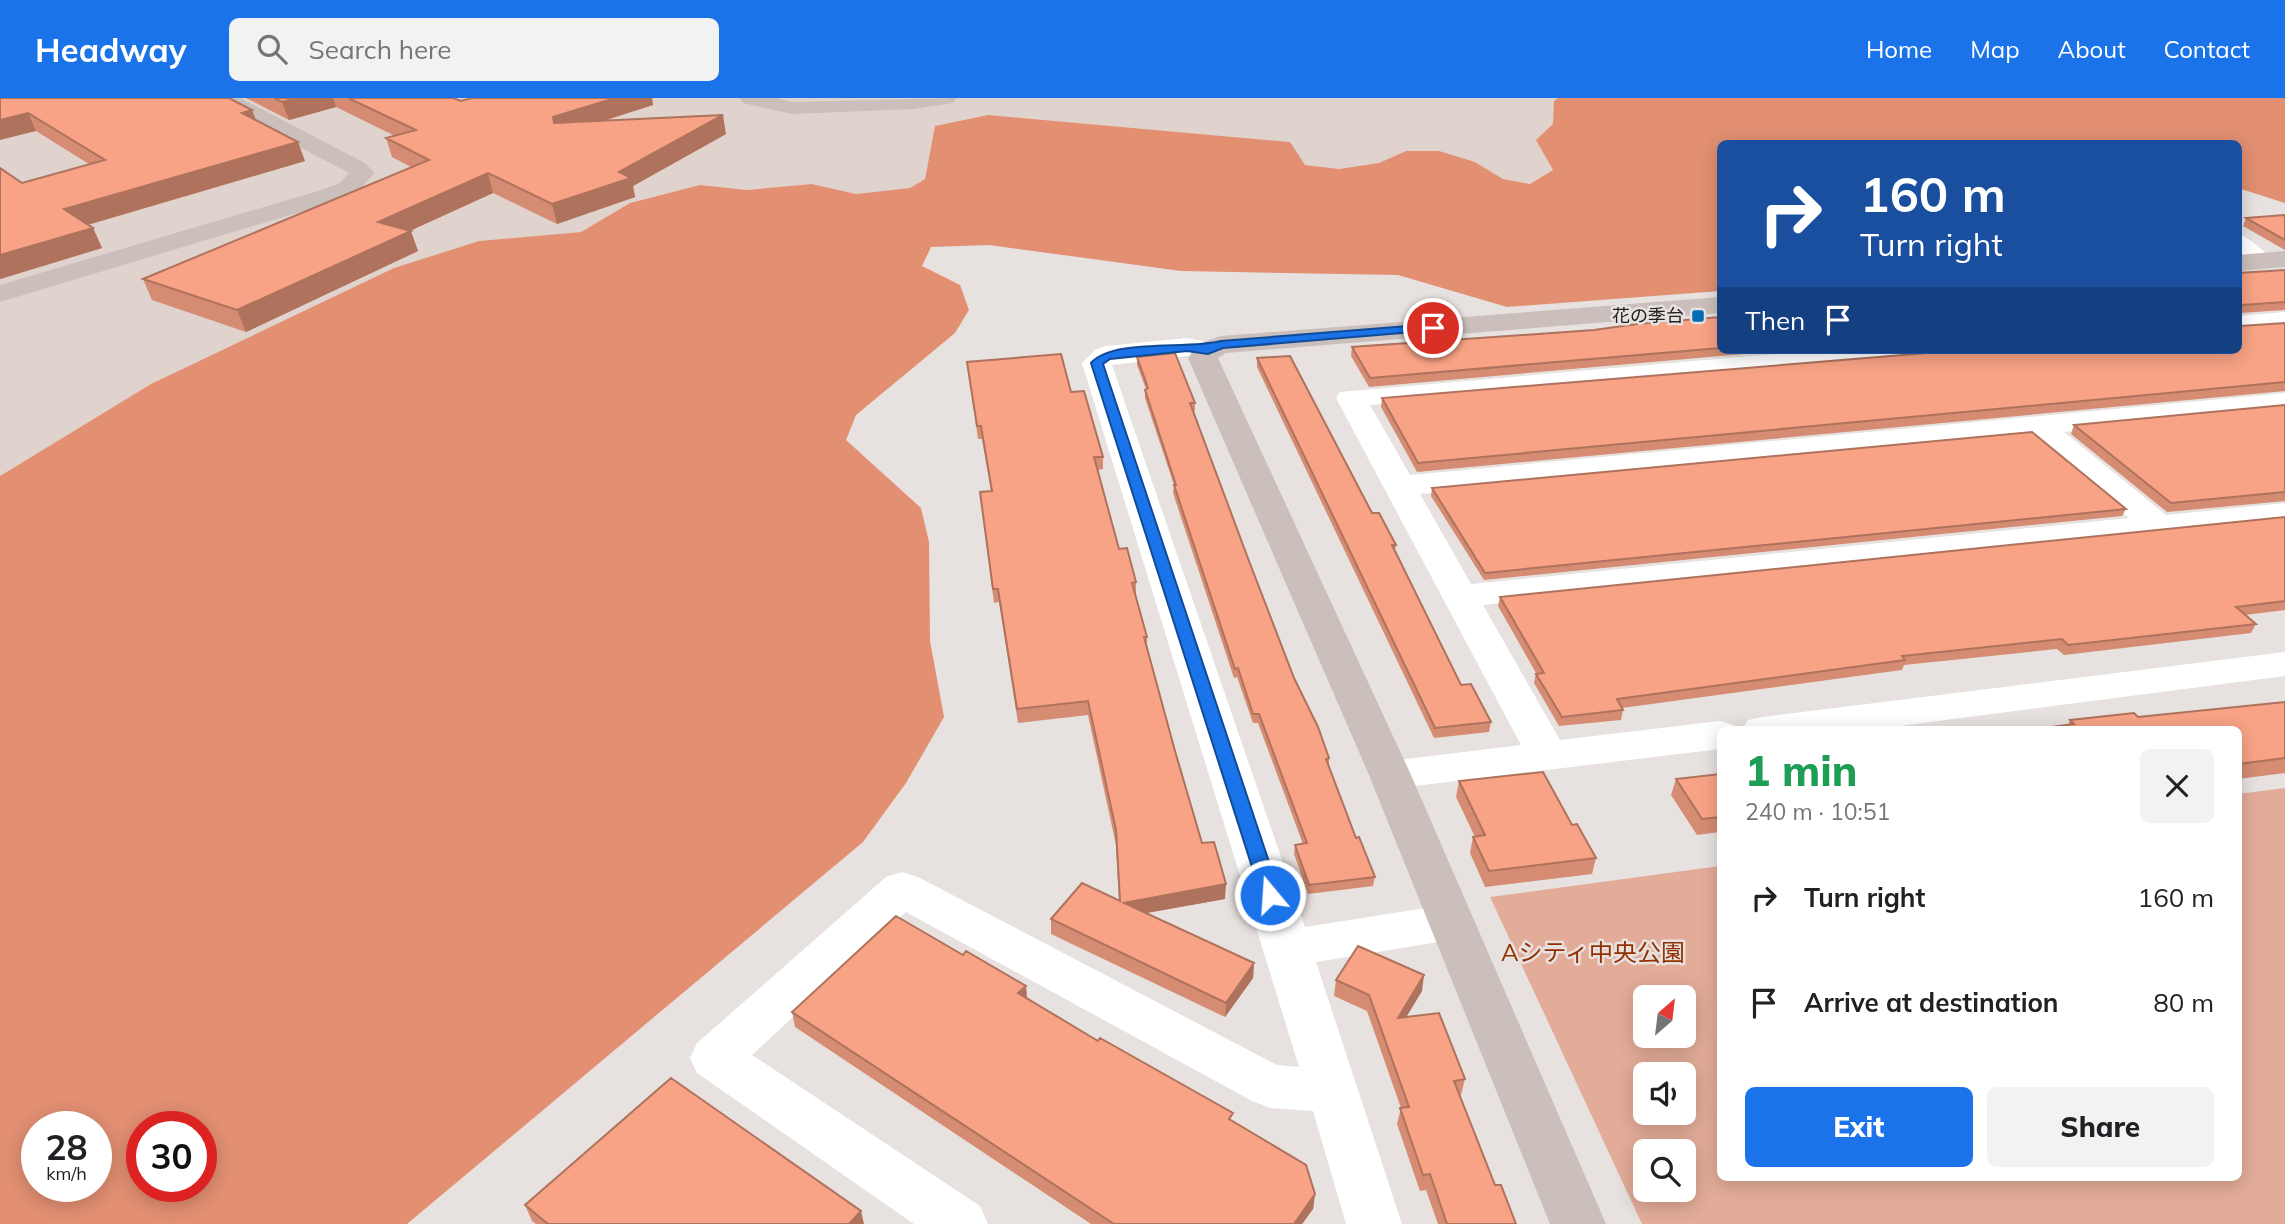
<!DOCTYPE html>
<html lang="en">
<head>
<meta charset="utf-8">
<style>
	:root { --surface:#fff; --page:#f2f2f2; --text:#202124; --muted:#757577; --accent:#1a73e8 }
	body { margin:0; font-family:Mulish,"Noto Sans JP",sans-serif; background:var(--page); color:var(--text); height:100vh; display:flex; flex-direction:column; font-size:26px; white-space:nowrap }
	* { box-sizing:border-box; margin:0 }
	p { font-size:23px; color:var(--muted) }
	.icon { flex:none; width:38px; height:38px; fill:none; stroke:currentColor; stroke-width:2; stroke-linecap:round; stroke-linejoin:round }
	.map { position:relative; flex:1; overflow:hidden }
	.sheet { position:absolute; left:1717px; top:628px; width:525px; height:455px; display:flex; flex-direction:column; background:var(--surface); border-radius:10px; box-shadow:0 4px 18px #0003 }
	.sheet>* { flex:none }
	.hud { position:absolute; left:1717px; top:42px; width:525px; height:214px; border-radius:10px; box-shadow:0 4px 18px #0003; background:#1a4fa0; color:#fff; overflow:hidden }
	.needle { width:46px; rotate:28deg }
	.tools { position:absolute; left:1633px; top:887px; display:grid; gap:14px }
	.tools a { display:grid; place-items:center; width:63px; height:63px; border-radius:10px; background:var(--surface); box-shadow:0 4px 18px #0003; font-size:35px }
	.speed { position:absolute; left:21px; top:1013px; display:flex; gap:14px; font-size:35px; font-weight:700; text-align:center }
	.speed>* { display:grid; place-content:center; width:91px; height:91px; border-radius:50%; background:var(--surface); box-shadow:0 4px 18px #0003; line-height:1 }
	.speed small { font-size:18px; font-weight:400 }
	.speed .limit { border:10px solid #d22; background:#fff; color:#111 }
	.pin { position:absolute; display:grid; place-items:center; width:60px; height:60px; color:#fff; margin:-30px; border:4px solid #fff; border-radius:50%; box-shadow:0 2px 7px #0007 }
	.me { position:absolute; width:77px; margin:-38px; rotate:342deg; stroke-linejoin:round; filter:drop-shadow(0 0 5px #0008) }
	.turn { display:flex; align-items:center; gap:24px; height:147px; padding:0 28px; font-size:32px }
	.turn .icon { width:91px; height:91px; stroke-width:2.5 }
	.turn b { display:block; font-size:49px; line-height:60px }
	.then { display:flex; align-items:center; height:66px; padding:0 28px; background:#0003; gap:14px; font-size:26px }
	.round { display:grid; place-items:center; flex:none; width:74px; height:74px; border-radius:10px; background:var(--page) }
	.head { display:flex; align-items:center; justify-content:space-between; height:119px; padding:0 28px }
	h1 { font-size:42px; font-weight:800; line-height:52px; color:#1e9e55 }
	.button { display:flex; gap:14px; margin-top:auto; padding:14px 28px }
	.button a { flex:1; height:80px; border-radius:10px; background:var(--accent); color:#fff; font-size:28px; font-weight:800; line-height:80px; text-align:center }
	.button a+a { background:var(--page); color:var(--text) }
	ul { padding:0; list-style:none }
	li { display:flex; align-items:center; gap:21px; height:105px; padding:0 28px }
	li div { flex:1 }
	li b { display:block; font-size:26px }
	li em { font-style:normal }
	header { display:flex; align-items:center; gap:42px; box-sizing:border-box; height:98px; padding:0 35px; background:var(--accent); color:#fff }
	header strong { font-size:33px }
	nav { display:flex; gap:38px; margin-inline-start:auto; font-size:24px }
	.search { width:490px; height:63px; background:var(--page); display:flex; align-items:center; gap:18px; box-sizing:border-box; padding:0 24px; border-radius:10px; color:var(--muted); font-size:26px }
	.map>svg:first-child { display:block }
	.built { fill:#e0d3ce }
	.green { fill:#e3ac99; fill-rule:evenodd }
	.forest { fill:#e28f72; fill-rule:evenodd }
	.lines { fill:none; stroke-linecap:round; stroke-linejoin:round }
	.street { fill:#fff; fill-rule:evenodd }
	.secondary { fill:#cabfbb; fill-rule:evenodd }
	.wall { fill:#d58c72 }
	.shaded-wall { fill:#ae725d }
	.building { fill:#f8a385; stroke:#ae725d; stroke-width:2 }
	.route { fill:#1a73e8; stroke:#114b97; stroke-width:2 }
	.poi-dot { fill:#026ab6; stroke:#e7e1df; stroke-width:2.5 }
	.labels { text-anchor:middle; stroke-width:5; stroke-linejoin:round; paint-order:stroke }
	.far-poi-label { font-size:18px; fill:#222020; stroke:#e7e1df; text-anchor:end }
	.near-park-label { font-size:24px; fill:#923002; stroke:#e7e1df }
</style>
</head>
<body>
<header>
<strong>Headway</strong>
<div class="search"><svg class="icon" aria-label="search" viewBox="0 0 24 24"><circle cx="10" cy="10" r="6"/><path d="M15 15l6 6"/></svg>Search here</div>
<nav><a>Home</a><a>Map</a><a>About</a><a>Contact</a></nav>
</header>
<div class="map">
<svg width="2285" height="1126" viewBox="0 0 2285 1126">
	<rect width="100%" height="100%" fill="#e7e1df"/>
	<path class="built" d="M 0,0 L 1558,0 L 1554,3 L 1553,72 L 1530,86 L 1503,81 L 1475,64 L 1406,53 L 1379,65 L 1339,71 L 1304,67 L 1289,44 L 988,17 L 935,28 L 925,81 L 910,90 L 856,96 L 812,86 L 747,92 L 700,87 L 630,105 L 581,134 L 479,143 L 394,170 L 151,286 L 0,378 Z"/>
	<path class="green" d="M 2285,690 L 2285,1126 L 1642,1126 L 1490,799 L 1720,768 L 1720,1080 L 2238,1080 L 2238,696 ZM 1645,900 L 1684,900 L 1684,938 L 1645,938 ZM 1684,976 L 1684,1015 L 1645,1015 L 1645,976 ZM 1645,1054 L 1684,1054 L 1684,1092 L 1645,1092 Z"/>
	<path class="forest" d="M 1558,0 L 2285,0 L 2285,105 L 2238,90 L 2238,46 L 1720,46 L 1720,193 L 1507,209 L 1398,177 L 1181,173 L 989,147 L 931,149 L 922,168 L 960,187 L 969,212 L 955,235 L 856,317 L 846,342 L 921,410 L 929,444 L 930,543 L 944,619 L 906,685 L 863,744 L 407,1126 L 0,1126 L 0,378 L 151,286 L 394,170 L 479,143 L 581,134 L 630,105 L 700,87 L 747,92 L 812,86 L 856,96 L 910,90 L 925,81 L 935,28 L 988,17 L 1290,44 L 1305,67 L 1339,71 L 1379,65 L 1406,53 L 1439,53 L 1475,64 L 1503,81 L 1530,86 L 1553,72 L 1536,42 L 1553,26 L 1554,3 ZM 37,1029 L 96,1029 L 96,1088 L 37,1088 ZM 142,1029 L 201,1029 L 201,1088 L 142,1088 Z"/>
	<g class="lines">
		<path class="street" d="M 2238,136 C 2249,139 2265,153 2272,163 L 2268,169 C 2255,172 2249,168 2238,161 Z
			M 2285,214 L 2285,230 L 2238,234 L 2238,218 Z
			M 1187,240 L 1218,246 L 1222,252 L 1218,258 L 1208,261 L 1187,258 L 1112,267 L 1305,829 L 1451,806 L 1467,812 L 1474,824 L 1467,836 L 1451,842 L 1316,864 L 1402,1126 L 1346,1126 L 1313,1013 L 1270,1010 L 1252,1003 L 906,814 L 752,957 L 980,1108 L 988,1126 L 914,1126 L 697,975 L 690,960 L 697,945 L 886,779 L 902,774 L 918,779 L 1277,967 L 1299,969 L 1082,265 L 1096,251 L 1106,248 Z
			M 1819,252 L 1938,252 L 1934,258 L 1924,261 L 1370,307 L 1410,377 L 2285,295 L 2285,313 L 2064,334 L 2166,417 L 2285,405 L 2285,425 L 1483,507 L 1560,642 L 1720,623 L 1734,627 L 1737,632 L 1720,632 L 1720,651 L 1390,691 L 1375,687 L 1369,677 L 1375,667 L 1390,663 L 1521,647 L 1336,300 L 1340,294 ZM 2030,338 L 2129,420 L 1471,486 L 1420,396 Z
			M 2285,554 L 2285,578 L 1869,632 L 1742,632 L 1748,622 L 1762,619 Z"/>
		<path class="secondary" d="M 213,0 L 240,0 L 365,65 L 375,75 L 356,95 L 336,103 L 0,204 L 0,187 L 318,93 L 340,85 L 349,75 L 216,5 Z
			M 740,0 L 777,0 L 792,4 L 956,0 L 953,5 L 914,11 L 792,16 L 743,5 Z
			M 2285,153 L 2285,169 L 2238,173 L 2238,157 Z
			M 1720,199 L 1720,215 L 1226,255 L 1218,260 L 1411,677 L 1606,1126 L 1550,1126 L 1369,677 L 1188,260 L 1198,246 L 1221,238 Z"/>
	</g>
	<path class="wall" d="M 0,0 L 252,12 L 256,22 L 305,63 L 88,127 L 93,130 L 102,150 L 0,181 L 0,70 L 22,85 L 89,66 L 36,33 Z
		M 246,0 L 453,0 L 461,3 L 472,0 L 652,0 L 653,7 L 604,23 L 726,36 L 633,88 L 635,99 L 557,126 L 493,95 L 410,133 L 418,153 L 246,234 L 152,202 L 143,181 L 411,69 L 392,59 L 386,40 L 395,38 L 336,9 L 289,22 Z
		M 2285,117 L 2285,152 L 2243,128 L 2246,120 Z
		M 2285,172 L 2285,212 L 2240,215 L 2240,228 L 2285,225 L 2285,293 L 1417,374 L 1381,309 L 1382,300 L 2238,252 L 2238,175 Z
		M 1720,219 L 1720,252 L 1789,252 L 1369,289 L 1351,258 L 1352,249 L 1594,232 Z
		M 1137,259 L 1195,305 L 1195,313 L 1193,313 L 1249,463 L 1294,580 L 1329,660 L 1329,668 L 1356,740 L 1375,779 L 1373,788 L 1308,796 L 1294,756 L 1295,747 L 1303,746 L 1258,625 L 1253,625 L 1237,579 L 1234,580 L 1173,395 L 1174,387 L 1145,300 L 1145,292 L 1146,291 L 1137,267 Z
		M 1257,260 L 1396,447 L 1395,452 L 1461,587 L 1491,624 L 1489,634 L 1434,640 L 1257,269 Z
		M 967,264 L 1071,294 L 1103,359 L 1103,371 L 1098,372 L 1119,451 L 1136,484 L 1136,498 L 1147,539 L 1147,549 L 1175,653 L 1202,745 L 1225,801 L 1146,815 L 1254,865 L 1253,880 L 1225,919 L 1051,836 L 1051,821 L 1119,802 L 1116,747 L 1088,617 L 1018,625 L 999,504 L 994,505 L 980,394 L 991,393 L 982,341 L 978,341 Z
		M 2285,307 L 2285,403 L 2167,414 L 2071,336 L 2074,327 Z
		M 1432,390 L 2126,411 L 2122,418 L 1484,482 L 1431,398 Z
		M 2285,419 L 2285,512 L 2245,517 L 2256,526 L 2251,535 L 2064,557 L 2057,551 L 1904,567 L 1902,572 L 1622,610 L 1623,612 L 1621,622 L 1559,628 L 1534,585 L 1536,575 L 1498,508 L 1500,499 Z
		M 2285,604 L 2285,675 L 2238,681 L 2238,632 L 2068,627 L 2070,622 L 2138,619 Z
		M 1720,676 L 1720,734 L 1697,737 L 1671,697 L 1676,681 Z
		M 1459,683 L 1572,727 L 1596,760 L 1592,776 L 1485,789 L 1470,755 L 1473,739 L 1475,739 L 1456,699 Z
		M 963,857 L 1026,888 L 1027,900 L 1232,1024 L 1315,1096 L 1313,1111 L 1302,1126 L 1091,1126 L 795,929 L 792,914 Z
		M 1336,882 L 1422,893 L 1406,919 L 1465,981 L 1461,997 L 1460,997 L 1495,1087 L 1516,1126 L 1438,1126 L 1426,1092 L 1420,1093 L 1397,1026 L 1401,1010 L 1367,913 L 1334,898 Z
		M 525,1107 L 864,1126 L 536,1126 L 532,1123 Z"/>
	<path class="shaded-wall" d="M 297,0 L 333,0 L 336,9 L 289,22 L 282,4 Z
		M 615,0 L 652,0 L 653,7 L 557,37 L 553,19 Z
		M 252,12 L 259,31 L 242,15 Z
		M 28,15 L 36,33 L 0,42 L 0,22 Z
		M 723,17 L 726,36 L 633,88 L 635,99 L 557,126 L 552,106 L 619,74 Z
		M 298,44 L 305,63 L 73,131 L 64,111 Z
		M 488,75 L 493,95 L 385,144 L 378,124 Z
		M 93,130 L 102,150 L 0,181 L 0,157 Z
		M 411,133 L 418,153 L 246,234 L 237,212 Z
		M 1226,786 L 1225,801 L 1124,819 L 1124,805 Z
		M 1254,865 L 1253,880 L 1225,919 L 1226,905 Z
		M 1424,877 L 1422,893 L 1396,936 L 1398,920 Z
		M 1026,888 L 1027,903 L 1018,895 Z
		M 1315,1096 L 1313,1111 L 1302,1126 L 1294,1126 Z
		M 861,1113 L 864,1126 L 849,1126 Z"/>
	<path class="building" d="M 0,0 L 229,0 L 252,12 L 242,15 L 298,44 L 64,111 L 93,130 L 0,157 L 0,70 L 22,85 L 105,62 L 28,15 L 0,22 Z
		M 274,0 L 297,0 L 282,4 Z
		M 348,0 L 453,0 L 461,3 L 472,0 L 615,0 L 553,19 L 554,25 L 723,17 L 619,74 L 631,80 L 552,106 L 488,75 L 378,124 L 411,133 L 237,212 L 143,181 L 429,62 L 386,40 L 416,32 Z
		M 2285,117 L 2285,142 L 2246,120 Z
		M 2285,172 L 2285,204 L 2242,207 L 2239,210 L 2240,228 L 2285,225 L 2285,284 L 1418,365 L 1382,300 L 1927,255 L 1938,252 L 2238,252 L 2238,175 Z
		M 1720,219 L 1720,250 L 1370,280 L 1352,249 L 1594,232 L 1637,226 Z
		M 1175,255 L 1195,305 L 1190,305 L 1249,463 L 1294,580 L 1318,629 L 1329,660 L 1326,661 L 1356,740 L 1359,739 L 1375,779 L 1309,787 L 1295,747 L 1307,745 L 1259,616 L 1253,616 L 1238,570 L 1235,571 L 1174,387 L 1176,387 L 1145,292 L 1148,290 L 1137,259 Z
		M 1061,256 L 1071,294 L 1084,293 L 1103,359 L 1094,359 L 1119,451 L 1127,450 L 1136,484 L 1132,485 L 1147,539 L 1144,539 L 1175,653 L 1202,745 L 1214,744 L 1226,786 L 1124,805 L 1254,865 L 1226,905 L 1051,821 L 1082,785 L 1120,803 L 1116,732 L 1088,603 L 1017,611 L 998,491 L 993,491 L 980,394 L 992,393 L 981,328 L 977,328 L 967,264 Z
		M 1290,258 L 1372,415 L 1379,415 L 1396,447 L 1392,447 L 1461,587 L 1471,586 L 1491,624 L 1435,630 L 1257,260 Z
		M 2285,307 L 2285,394 L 2171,405 L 2074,327 Z
		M 2032,334 L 2126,411 L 1485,475 L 1432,390 Z
		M 2285,419 L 2285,503 L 2236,509 L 2256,526 L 2068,547 L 2062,541 L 1902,558 L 1905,562 L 1617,601 L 1623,612 L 1562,619 L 1536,576 L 1544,575 L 1500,499 Z
		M 2285,604 L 2285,660 L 2238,666 L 2238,632 L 2029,632 L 2074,626 L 2070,622 L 2134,615 L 2138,619 Z
		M 1543,674 L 1572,727 L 1577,726 L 1596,760 L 1489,773 L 1473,739 L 1485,737 L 1459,683 Z
		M 1720,676 L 1720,719 L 1702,721 L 1676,681 Z
		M 896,818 L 963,857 L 966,853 L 1026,888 L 1018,895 L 1098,943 L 1100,940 L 1233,1015 L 1229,1021 L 1306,1067 L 1315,1096 L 1294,1126 L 1114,1126 L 792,914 Z
		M 1358,848 L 1424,877 L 1398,920 L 1439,915 L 1465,981 L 1454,983 L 1495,1087 L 1501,1087 L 1516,1126 L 1447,1126 L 1430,1076 L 1423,1077 L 1400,1010 L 1409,1009 L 1369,897 L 1336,882 Z
		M 671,980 L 861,1113 L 849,1126 L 548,1126 L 525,1107 Z"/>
	<path class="route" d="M 1433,226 L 1437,227 L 1437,232 L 1223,250 L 1208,256 L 1187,253 L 1110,261 L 1103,266 L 1280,797 L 1277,802 L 1264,802 L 1261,797 L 1091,265 C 1113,240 1188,252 1221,243 Z"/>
	<rect class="poi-dot" x="1691" y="211" width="14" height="14" rx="3.5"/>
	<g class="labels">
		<g class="far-poi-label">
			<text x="1684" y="224">花の季台</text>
		</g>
		<g class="near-park-label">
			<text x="1593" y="863">Aシティ中央公園</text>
		</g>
	</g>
</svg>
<div class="tools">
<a><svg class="needle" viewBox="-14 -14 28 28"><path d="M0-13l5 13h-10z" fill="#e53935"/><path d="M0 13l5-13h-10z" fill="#757577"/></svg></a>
<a><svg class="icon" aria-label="sound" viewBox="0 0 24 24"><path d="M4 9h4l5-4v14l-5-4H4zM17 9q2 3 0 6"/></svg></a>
<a><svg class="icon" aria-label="search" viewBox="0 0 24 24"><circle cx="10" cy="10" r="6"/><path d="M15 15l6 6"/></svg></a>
</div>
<div class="speed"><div>28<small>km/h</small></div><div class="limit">30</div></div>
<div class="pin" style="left:1433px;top:230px;background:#d93025"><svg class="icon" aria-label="arrive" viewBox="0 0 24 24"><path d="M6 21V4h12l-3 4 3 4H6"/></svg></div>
<svg class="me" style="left:1270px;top:797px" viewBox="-20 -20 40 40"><circle r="17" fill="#1a73e8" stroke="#fff" stroke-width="3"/><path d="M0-11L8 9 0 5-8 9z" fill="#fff"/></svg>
<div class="hud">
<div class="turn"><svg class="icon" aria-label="right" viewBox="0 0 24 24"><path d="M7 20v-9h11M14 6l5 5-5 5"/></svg><div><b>160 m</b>Turn right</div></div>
<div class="then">Then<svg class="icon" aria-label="arrive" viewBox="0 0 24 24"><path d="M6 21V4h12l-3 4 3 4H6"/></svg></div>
</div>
<section class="sheet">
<div class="head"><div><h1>1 min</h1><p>240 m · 10:51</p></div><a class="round"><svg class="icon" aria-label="close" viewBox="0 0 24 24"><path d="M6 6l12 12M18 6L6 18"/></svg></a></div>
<ul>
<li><svg class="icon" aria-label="right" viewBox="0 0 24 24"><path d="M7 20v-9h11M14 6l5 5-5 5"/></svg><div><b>Turn right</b></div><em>160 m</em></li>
<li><svg class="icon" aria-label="arrive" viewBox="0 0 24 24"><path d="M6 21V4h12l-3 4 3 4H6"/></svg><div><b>Arrive at destination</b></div><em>80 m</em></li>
</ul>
<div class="button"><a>Exit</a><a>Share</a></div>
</section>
</div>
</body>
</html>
